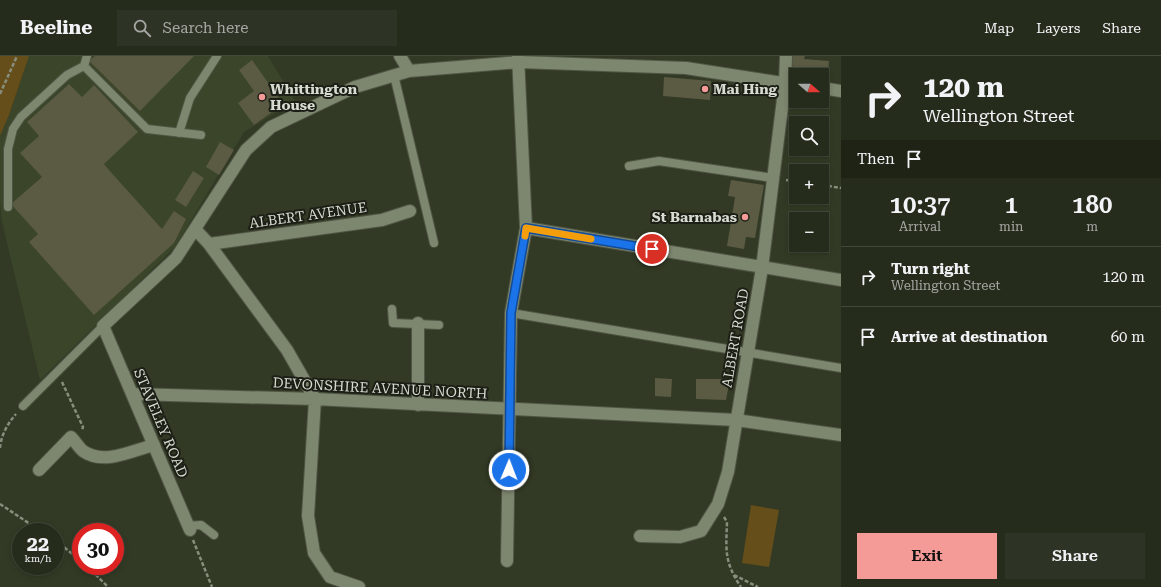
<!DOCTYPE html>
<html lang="en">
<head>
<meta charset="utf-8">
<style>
	:root { --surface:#262c1c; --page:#2e3425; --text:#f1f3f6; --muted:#a4a7a3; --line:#42483b; --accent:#f59b97 }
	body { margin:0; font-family:"Roboto Serif",serif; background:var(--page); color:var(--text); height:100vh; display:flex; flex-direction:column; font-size:15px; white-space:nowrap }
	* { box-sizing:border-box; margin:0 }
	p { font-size:13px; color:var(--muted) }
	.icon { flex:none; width:22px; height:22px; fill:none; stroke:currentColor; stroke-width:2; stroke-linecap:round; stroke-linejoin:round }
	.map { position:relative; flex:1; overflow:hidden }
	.drawer { display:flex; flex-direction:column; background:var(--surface); width:320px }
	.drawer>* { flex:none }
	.hud { background:#262c1c; color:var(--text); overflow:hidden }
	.needle { width:26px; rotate:110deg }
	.controls { position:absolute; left:789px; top:12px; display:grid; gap:8px }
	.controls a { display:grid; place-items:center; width:40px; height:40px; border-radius:0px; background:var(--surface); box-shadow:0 2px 6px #0003,0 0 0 1px var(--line); font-size:20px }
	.speed { position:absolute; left:12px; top:467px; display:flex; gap:8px; font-size:20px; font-weight:700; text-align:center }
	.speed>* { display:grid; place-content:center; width:52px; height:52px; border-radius:50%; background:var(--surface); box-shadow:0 2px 6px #0003,0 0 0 1px var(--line); line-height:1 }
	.speed small { font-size:10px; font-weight:400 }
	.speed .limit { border:6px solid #d22; background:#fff; color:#111 }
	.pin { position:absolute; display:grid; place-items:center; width:34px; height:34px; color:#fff; margin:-17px; border:2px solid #fff; border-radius:50%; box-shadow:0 1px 4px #0007 }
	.me { position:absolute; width:44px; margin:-22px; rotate:1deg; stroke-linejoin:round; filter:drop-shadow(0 0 3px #0008) }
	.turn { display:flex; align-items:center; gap:14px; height:84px; padding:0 16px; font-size:18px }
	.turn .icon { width:52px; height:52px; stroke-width:2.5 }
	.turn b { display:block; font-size:28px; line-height:34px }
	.then { display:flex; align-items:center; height:38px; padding:0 16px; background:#0003; gap:8px; font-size:15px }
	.eta { display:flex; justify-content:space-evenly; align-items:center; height:68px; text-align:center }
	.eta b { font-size:24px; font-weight:600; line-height:28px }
	.cta { display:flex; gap:8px; margin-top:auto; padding:8px 16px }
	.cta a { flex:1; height:46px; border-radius:0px; background:var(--accent); color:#111; font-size:16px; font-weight:600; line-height:46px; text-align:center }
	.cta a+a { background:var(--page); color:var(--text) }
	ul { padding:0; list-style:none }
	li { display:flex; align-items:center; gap:12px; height:60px; padding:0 16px; border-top:1px solid var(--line) }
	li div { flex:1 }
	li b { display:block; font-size:15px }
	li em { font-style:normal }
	header { display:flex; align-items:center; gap:24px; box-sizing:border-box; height:56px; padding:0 20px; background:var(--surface); border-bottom:1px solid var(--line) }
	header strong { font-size:19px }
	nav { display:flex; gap:22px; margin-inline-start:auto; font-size:14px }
	.search { width:280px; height:36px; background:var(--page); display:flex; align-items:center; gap:10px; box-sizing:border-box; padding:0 14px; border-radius:0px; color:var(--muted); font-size:15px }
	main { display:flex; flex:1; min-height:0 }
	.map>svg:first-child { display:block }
	.built { fill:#3a452a }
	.green { fill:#654e19 }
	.building { fill:#5b5a43 }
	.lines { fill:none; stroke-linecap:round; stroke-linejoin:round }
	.lane-casing { stroke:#4f5544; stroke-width:10 }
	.street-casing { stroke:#4f5544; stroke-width:14 }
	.path { stroke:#878e7d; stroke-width:2.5; stroke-dasharray:4 2; stroke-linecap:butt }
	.lane { stroke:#7d866f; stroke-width:8 }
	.street { stroke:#7d866f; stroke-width:12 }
	.route-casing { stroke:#114b97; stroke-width:10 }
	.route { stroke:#1a73e8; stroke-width:7 }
	.slow { stroke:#f59e0b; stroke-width:7 }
	.poi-dot { fill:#f59b97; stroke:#1c1f16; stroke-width:1.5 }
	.labels { text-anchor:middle; stroke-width:4; stroke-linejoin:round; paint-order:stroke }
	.poi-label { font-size:14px; font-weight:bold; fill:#d6dccf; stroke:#1c1f16; text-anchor:start }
	.street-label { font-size:14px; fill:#d6dccf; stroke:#1c1f16 }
</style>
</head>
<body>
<header>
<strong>Beeline</strong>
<div class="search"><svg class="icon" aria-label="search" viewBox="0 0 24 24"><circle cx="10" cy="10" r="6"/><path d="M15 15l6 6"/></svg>Search here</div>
<nav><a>Map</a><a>Layers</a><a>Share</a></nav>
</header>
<main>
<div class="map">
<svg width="841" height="531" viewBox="0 0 841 531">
	<rect width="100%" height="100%" fill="#323a25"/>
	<path class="built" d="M 29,0 L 268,0 L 295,45 L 244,76 L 175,191 L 40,324 L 2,166 L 0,145 L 0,80 L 9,59 Z"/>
	<path class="green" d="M 0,0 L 29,0 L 9,59 L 0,80 Z
		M 751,449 L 779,454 L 769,511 L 742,507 Z"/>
	<path class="building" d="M 95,0 L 194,0 L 140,55 L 89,5 Z
		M 792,0 L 805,0 L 804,3 L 829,5 L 828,20 L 791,17 Z
		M 252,4 L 283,48 L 254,69 L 238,47 L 254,35 L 239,14 Z
		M 664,21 L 711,25 L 710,44 L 663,40 Z
		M 69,28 L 82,41 L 94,29 L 138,76 L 104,108 L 109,114 L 162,173 L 174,155 L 186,163 L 174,187 L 94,259 L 29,186 L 38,178 L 11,148 L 42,121 L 20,97 L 39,80 L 27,66 Z
		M 220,86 L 234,94 L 219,119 L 206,111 Z
		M 193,115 L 204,122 L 186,151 L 175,144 Z
		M 731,124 L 764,129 L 755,182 L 746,181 L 744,193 L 727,190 L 735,141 L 728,140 Z
		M 655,322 L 672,323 L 671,341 L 655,340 Z
		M 696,323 L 730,323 L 726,344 L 696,343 Z"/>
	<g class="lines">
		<defs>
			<path id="lane" d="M 87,0 L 84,10 L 147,73 L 201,79
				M 394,19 L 434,187
				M 179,77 L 190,42 L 217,0
				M 629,110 L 659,105 L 773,122
				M 8,151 L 8,93 L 13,73 L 21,61 L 67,19 L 84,10
				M 392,253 L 393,267 L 439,269
				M 511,257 L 841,312
				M 23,350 L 103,270
				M 187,470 L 201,469 L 214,479"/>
			<path id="street" d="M 400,0 L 409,15
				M 822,32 L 841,35
				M 526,172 L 841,224
				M 195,173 L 209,188 L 287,294 L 315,343 L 308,460 L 314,497 L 330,521 L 359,531
				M 209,188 L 382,164 L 410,155
				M 133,338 L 315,343 L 736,364 L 841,379
				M 418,349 L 418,267
				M 39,414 L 71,381 C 75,385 79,392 83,395 C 104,410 133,394 154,389
				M 190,474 L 103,270 L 176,202 L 246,94 L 271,71 L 355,31 L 409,15 L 519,6 L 686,12 L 796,29
				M 640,480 L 680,481 L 701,475 L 718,448 L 728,416 L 762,212 L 785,27 L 786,0
				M 507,505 L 511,257 L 526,172 L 518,0"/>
		</defs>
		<use href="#lane" class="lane-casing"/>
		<use href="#street" class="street-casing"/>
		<path class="path" d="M 0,38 L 17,0
			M 786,124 L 796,125
			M 822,129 L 841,132
			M 62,326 L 83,371 L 82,374
			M 0,392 C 1,379 8,367 16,358
			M 0,448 L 42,476
			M 724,461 L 727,466 C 726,494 724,506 741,531
			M 55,484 L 81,505
			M 193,484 L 212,531
			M 87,510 L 108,531
			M 734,519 L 758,531"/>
		<use href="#lane" class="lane"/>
		<use href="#street" class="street"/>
	</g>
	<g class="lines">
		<defs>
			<path id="route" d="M 509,414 L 511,257 L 526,172 L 652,193"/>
		</defs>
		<use href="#route" class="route-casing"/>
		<use href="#route" class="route"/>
		<path class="slow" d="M 525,180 L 526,172 L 591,183"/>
	</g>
	<g class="poi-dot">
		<circle cx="705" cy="33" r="4"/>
		<circle cx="262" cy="41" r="4"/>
		<circle cx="745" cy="161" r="4"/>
	</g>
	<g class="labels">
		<g class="poi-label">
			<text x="270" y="38">Whittington<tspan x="270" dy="16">House</tspan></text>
			<text x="713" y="38">Mai Hing</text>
			<text x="737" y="166" text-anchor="end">St Barnabas</text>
		</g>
		<g class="street-label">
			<text transform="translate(308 159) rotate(-8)" y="5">ALBERT AVENUE</text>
			<text transform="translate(735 282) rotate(-80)" y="5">ALBERT ROAD</text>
			<text transform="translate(380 332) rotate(3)" y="5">DEVONSHIRE AVENUE NORTH</text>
			<text transform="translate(161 367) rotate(67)" y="5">STAVELEY ROAD</text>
		</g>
	</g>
</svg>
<div class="controls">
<a><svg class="needle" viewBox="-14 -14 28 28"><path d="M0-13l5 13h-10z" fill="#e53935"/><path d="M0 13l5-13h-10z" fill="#a4a7a3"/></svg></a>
<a><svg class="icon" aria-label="search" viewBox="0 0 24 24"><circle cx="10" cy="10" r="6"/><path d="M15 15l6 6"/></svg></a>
<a>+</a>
<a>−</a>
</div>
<div class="speed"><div>22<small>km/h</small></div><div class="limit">30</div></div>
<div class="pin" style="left:652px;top:193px;background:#d93025"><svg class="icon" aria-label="arrive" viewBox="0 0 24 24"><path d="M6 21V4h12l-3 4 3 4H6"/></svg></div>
<svg class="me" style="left:509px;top:414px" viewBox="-20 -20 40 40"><circle r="17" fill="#1a73e8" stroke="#fff" stroke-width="3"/><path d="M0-11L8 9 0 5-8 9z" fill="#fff"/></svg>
</div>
<section class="drawer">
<div class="hud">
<div class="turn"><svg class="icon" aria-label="right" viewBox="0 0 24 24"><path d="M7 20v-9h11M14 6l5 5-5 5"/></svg><div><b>120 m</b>Wellington Street</div></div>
<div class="then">Then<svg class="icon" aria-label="arrive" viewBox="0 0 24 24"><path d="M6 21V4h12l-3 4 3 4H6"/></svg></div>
</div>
<div class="eta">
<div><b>10:37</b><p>Arrival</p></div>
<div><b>1</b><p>min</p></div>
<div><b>180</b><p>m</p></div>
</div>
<ul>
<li><svg class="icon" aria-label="right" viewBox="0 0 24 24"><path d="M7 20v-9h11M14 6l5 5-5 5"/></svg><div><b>Turn right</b><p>Wellington Street</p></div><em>120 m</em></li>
<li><svg class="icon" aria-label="arrive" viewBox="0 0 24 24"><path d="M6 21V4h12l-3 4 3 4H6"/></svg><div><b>Arrive at destination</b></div><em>60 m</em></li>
</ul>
<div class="cta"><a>Exit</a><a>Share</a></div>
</section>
</main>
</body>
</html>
